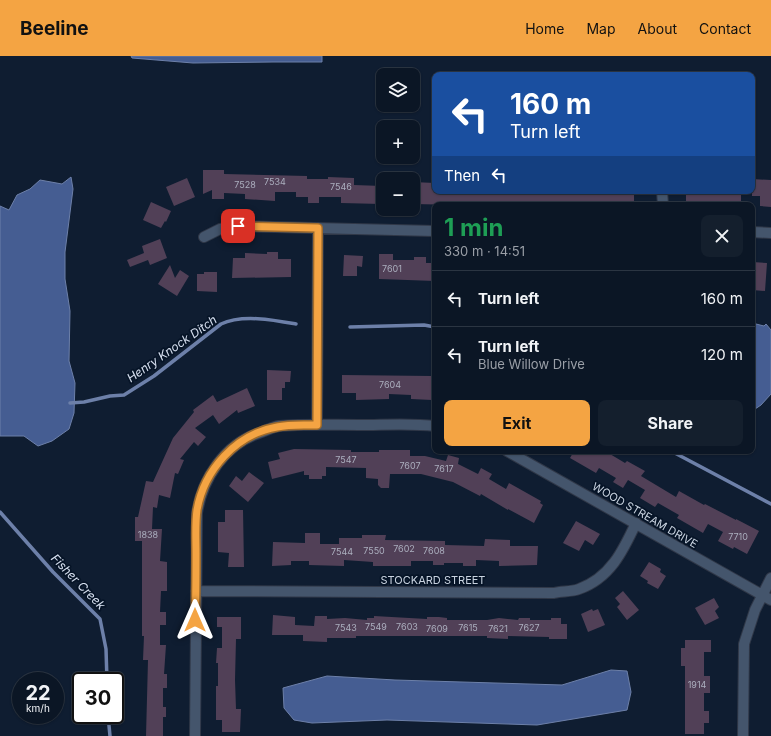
<!DOCTYPE html>
<html lang="en">
<head>
<meta charset="utf-8">
<style>
	:root { --surface:#0b1625; --page:#141f2d; --text:#f1f3f6; --muted:#9a9fa7; --line:#2b3542; --accent:#f4a443 }
	body { margin:0; font-family:Inter,sans-serif; background:var(--page); color:var(--text); height:100vh; display:flex; flex-direction:column; font-size:15px; white-space:nowrap }
	* { box-sizing:border-box; margin:0 }
	p { font-size:13px; color:var(--muted) }
	.icon { flex:none; width:22px; height:22px; fill:none; stroke:currentColor; stroke-width:2; stroke-linecap:round; stroke-linejoin:round }
	.map { position:relative; flex:1; overflow:hidden }
	.drawer { position:absolute; left:432px; top:146px; width:323px; height:252px; display:flex; flex-direction:column; background:var(--surface); border-radius:8px; box-shadow:0 1px 3px #0004,0 0 0 1px var(--line) }
	.drawer>* { flex:none }
	.top-card { position:absolute; left:432px; top:16px; width:323px; height:122px; border-radius:8px; box-shadow:0 1px 3px #0004,0 0 0 1px var(--line); background:#1a4fa0; color:#fff; overflow:hidden }
	.buttons { position:absolute; left:376px; top:12px; display:grid; gap:8px }
	.buttons a { display:grid; place-items:center; width:44px; height:44px; border-radius:8px; background:var(--surface); box-shadow:0 1px 3px #0004,0 0 0 1px var(--line); font-size:20px }
	.speed { position:absolute; left:12px; top:616px; display:flex; gap:8px; font-size:20px; font-weight:700; text-align:center }
	.speed>* { display:grid; place-content:center; width:52px; height:52px; border-radius:50%; background:var(--surface); box-shadow:0 1px 3px #0004,0 0 0 1px var(--line); line-height:1 }
	.speed small { font-size:10px; font-weight:400 }
	.speed .limit { border:2px solid #111; border-radius:6px; background:#fff; color:#111 }
	.pin { position:absolute; display:grid; place-items:center; width:34px; height:34px; color:#fff; margin:-17px; border-radius:8px; box-shadow:0 2px 6px #0006 }
	.me { position:absolute; width:44px; margin:-22px; rotate:0deg; stroke-linejoin:round; filter:drop-shadow(0 0 3px #0008) }
	.turn { display:flex; align-items:center; gap:14px; height:84px; padding:0 12px; font-size:18px }
	.turn .icon { width:52px; height:52px; stroke-width:2.5 }
	.turn b { display:block; font-size:28px; line-height:34px }
	.then { display:flex; align-items:center; height:38px; padding:0 12px; background:#0003; gap:8px; font-size:15px }
	.round { display:grid; place-items:center; flex:none; width:42px; height:42px; border-radius:8px; background:var(--page) }
	.overview { display:flex; align-items:center; justify-content:space-between; height:68px; padding:0 12px }
	h1 { font-size:24px; font-weight:700; line-height:30px; color:#1e9e55 }
	.primary-button { display:flex; gap:8px; margin-top:auto; padding:8px 12px }
	.primary-button a { flex:1; height:46px; border-radius:8px; background:var(--accent); color:#111; font-size:16px; font-weight:700; line-height:46px; text-align:center }
	.primary-button a+a { background:var(--page); color:var(--text) }
	ul { padding:0; list-style:none }
	li { display:flex; align-items:center; gap:12px; height:56px; padding:0 12px; border-top:1px solid var(--line) }
	li div { flex:1 }
	li b { display:block; font-size:15px }
	li em { font-style:normal }
	header { display:flex; align-items:center; gap:24px; box-sizing:border-box; height:56px; padding:0 20px; background:var(--accent); color:#111 }
	header strong { font-size:19px }
	nav { display:flex; gap:22px; margin-inline-start:auto; font-size:14px }
	.map>svg:first-child { display:block }
	.water { fill:#455d92; stroke:#6d80a9 }
	.lines { fill:none; stroke-linecap:round; stroke-linejoin:round }
	.stream { stroke:#6d80a9; stroke-width:3.5 }
	.building { fill:#514057 }
	.street-casing { stroke:#303848; stroke-width:12 }
	.street { stroke:#44556c; stroke-width:10 }
	.route-casing { stroke:#9f6b2c; stroke-width:10 }
	.route { stroke:#f4a443; stroke-width:7 }
	.labels { text-anchor:middle; stroke-width:3.5; stroke-linejoin:round; paint-order:stroke }
	.number-label { font-size:9px; fill:#abaebe }
	.street-label { font-size:11px; fill:#c9d3e0; stroke:#061427 }
	.water-label { font-size:12px; font-style:italic; fill:#d7e0f0; stroke:#061427 }
</style>
</head>
<body>
<header>
<strong>Beeline</strong>
<nav><a>Home</a><a>Map</a><a>About</a><a>Contact</a></nav>
</header>
<div class="map">
<svg width="771" height="680" viewBox="0 0 771 680">
	<rect width="100%" height="100%" fill="#0f1d31"/>
	<path class="water" d="M 131,0 L 322,0 L 322,6 L 273,6 L 193,7 L 132,2 Z
		M 71,121 L 73,133 L 65,196 L 65,223 L 70,255 L 69,305 L 75,327 L 74,357 L 69,373 L 52,385 L 38,390 L 24,380 L 0,380 L 0,150 L 9,154 L 17,139 L 30,133 L 40,124 L 62,128 Z
		M 752,267 L 764,270 L 766,268 L 771,274 L 771,338 L 761,349 L 752,355 Z
		M 611,614 L 627,615 L 631,636 L 627,654 L 537,669 L 387,664 L 312,667 L 294,664 L 284,652 L 283,632 L 327,620 L 395,624 L 562,629 Z"/>
	<g class="lines">
		<path class="stream" d="M 350,271 L 424,269 L 435,271
			M 70,347 L 84,346 L 110,340 L 124,339 L 154,320 L 221,268 C 242,258 274,264 296,268
			M 671,395 L 771,448
			M 0,456 L 53,516 L 100,563 L 106,593 L 107,625
			M 108,659 L 110,680"/>
	</g>
	<path class="building" d="M 203,114 L 224,114 L 224,118 L 307,120 L 307,123 L 328,123 L 328,121 L 354,122 L 354,129 L 382,130 L 381,148 L 341,147 L 341,141 L 319,141 L 319,147 L 308,147 L 308,141 L 296,141 L 296,136 L 275,136 L 275,145 L 245,143 L 245,138 L 224,137 L 224,143 L 212,143 L 212,134 L 203,138 Z
		M 187,122 L 195,141 L 174,150 L 166,131 Z
		M 752,123 L 771,124 L 771,151 L 760,150 L 760,140 L 752,140 Z
		M 413,126 L 435,127 L 435,135 L 634,135 L 634,149 L 613,149 L 586,145 L 586,149 L 490,149 L 490,145 L 462,145 L 462,149 L 413,148 Z
		M 686,135 L 741,135 L 741,149 L 730,149 L 730,145 L 708,146 L 708,149 L 686,149 Z
		M 151,146 L 171,155 L 166,166 L 165,165 L 161,172 L 143,164 Z
		M 160,183 L 167,202 L 150,209 L 148,204 L 130,211 L 127,204 L 144,197 L 142,190 Z
		M 267,196 L 278,196 L 278,203 L 291,203 L 291,221 L 232,222 L 233,202 L 245,202 L 245,197 L 267,198 Z
		M 379,198 L 393,198 L 393,204 L 414,204 L 414,201 L 426,201 L 426,207 L 435,207 L 435,225 L 379,223 Z
		M 344,199 L 363,200 L 362,211 L 357,210 L 357,220 L 343,220 Z
		M 752,206 L 767,207 L 765,235 L 752,234 Z
		M 170,209 L 175,222 L 180,214 L 189,220 L 177,240 L 158,228 Z
		M 204,216 L 217,216 L 217,236 L 197,235 L 197,218 L 204,218 Z
		M 267,314 L 291,315 L 290,326 L 285,326 L 285,332 L 282,332 L 282,344 L 267,344 Z
		M 342,319 L 432,320 L 432,344 L 411,343 L 411,339 L 389,338 L 389,343 L 356,344 L 356,337 L 342,337 Z
		M 247,332 L 255,350 L 238,357 L 237,354 L 219,368 L 213,359 L 195,372 L 206,381 L 198,390 L 194,386 L 180,403 L 184,404 L 178,418 L 175,417 L 170,442 L 159,439 L 157,452 L 153,451 L 152,473 L 162,473 L 160,505 L 167,506 L 167,535 L 161,535 L 160,556 L 166,556 L 166,569 L 160,569 L 160,589 L 166,589 L 164,618 L 167,618 L 167,632 L 163,632 L 163,651 L 166,651 L 166,661 L 163,661 L 163,680 L 146,680 L 148,604 L 143,604 L 144,580 L 142,580 L 142,485 L 135,485 L 135,461 L 138,461 L 146,425 L 153,426 L 173,382 L 194,356 L 193,354 L 213,339 L 217,346 Z
		M 294,393 L 351,394 L 351,396 L 379,396 L 379,394 L 410,394 L 410,400 L 425,400 L 446,405 L 448,399 L 459,402 L 458,408 L 478,418 L 481,412 L 492,418 L 489,423 L 506,433 L 509,427 L 541,445 L 540,447 L 543,449 L 534,467 L 508,453 L 508,454 L 481,438 L 480,440 L 453,426 L 421,418 L 390,418 L 389,432 L 381,432 L 378,429 L 378,423 L 366,422 L 366,412 L 326,411 L 326,420 L 322,420 L 322,423 L 309,423 L 309,419 L 304,419 L 304,415 L 272,423 L 268,406 L 280,403 L 278,397 Z
		M 574,395 L 605,395 L 625,407 L 627,405 L 645,415 L 641,420 L 676,441 L 679,435 L 704,449 L 705,448 L 736,464 L 736,463 L 759,475 L 747,498 L 734,491 L 733,493 L 718,485 L 723,476 L 708,468 L 703,477 L 677,462 L 679,459 L 658,447 L 655,451 L 640,442 L 645,434 L 628,424 L 623,432 L 613,426 L 616,422 L 599,412 L 596,417 L 570,402 Z
		M 249,416 L 264,427 L 248,446 L 229,430 L 236,420 L 242,425 Z
		M 225,454 L 243,454 L 244,511 L 228,511 L 229,497 L 218,496 L 218,466 L 225,466 Z
		M 576,465 L 600,478 L 593,489 L 585,484 L 579,495 L 563,487 Z
		M 305,477 L 320,477 L 320,488 L 339,488 L 339,482 L 362,482 L 362,479 L 386,479 L 385,484 L 445,485 L 445,489 L 484,490 L 485,483 L 510,484 L 510,490 L 538,490 L 537,509 L 499,510 L 499,505 L 476,504 L 476,510 L 463,510 L 463,507 L 444,507 L 444,509 L 433,509 L 433,505 L 411,505 L 411,510 L 373,510 L 373,506 L 344,504 L 344,510 L 309,509 L 309,505 L 291,505 L 291,509 L 272,510 L 273,486 L 305,487 Z
		M 649,506 L 661,513 L 660,516 L 666,520 L 658,533 L 647,527 L 648,525 L 640,520 Z
		M 623,535 L 639,554 L 627,564 L 617,551 L 620,548 L 615,542 Z
		M 714,542 L 719,551 L 715,555 L 719,562 L 705,569 L 695,552 Z
		M 592,553 L 593,555 L 598,553 L 605,569 L 588,576 L 581,558 Z
		M 273,559 L 295,561 L 295,569 L 314,570 L 315,560 L 327,560 L 327,563 L 345,562 L 367,564 L 367,562 L 374,562 L 374,560 L 427,563 L 427,561 L 439,561 L 447,562 L 447,564 L 487,564 L 499,562 L 518,564 L 519,562 L 530,562 L 530,564 L 551,564 L 551,562 L 561,562 L 561,568 L 567,568 L 567,583 L 549,583 L 549,581 L 508,580 L 508,583 L 487,582 L 487,580 L 356,580 L 356,582 L 327,582 L 327,586 L 303,585 L 303,579 L 272,579 Z
		M 217,561 L 241,561 L 241,583 L 236,583 L 235,624 L 236,653 L 241,653 L 240,676 L 222,676 L 222,664 L 216,664 L 216,630 L 218,630 L 218,607 L 216,607 L 217,592 L 222,592 L 222,571 L 217,571 Z
		M 685,584 L 711,584 L 711,596 L 704,596 L 704,620 L 710,620 L 710,637 L 704,637 L 704,655 L 709,655 L 709,667 L 704,667 L 704,678 L 685,678 L 685,610 L 681,610 L 681,592 L 685,592 Z"/>
	<g class="lines">
		<defs>
			<path id="street" d="M 662,135 L 663,149
				M 752,176 L 771,177
				M 204,181 L 220,173 L 238,170 L 435,175
				M 317,369 L 318,172
				M 507,395 L 771,544
				M 196,535 L 554,537 C 562,535 571,536 579,533 C 610,522 623,495 636,467
				M 195,680 L 197,457 C 202,423 225,388 259,377 C 266,375 272,371 279,370 C 305,368 332,369 359,369 C 383,369 412,367 435,370
				M 743,680 L 744,588 L 755,554 L 771,522"/>
		</defs>
		<use href="#street" class="street-casing"/>
		<use href="#street" class="street"/>
	</g>
	<g class="lines">
		<defs>
			<path id="route" d="M 195,564 C 196,542 196,519 196,497 C 196,483 195,468 197,454 C 204,414 236,378 277,371 C 290,368 303,369 317,369 L 318,172 L 238,170"/>
		</defs>
		<use href="#route" class="route-casing"/>
		<use href="#route" class="route"/>
	</g>
	<g class="labels">
		<g class="number-label">
			<text x="275" y="129">7534</text>
			<text x="245" y="132">7528</text>
			<text x="341" y="134">7546</text>
			<text x="392" y="216">7601</text>
			<text x="390" y="332">7604</text>
			<text x="346" y="407">7547</text>
			<text x="410" y="413">7607</text>
			<text x="444" y="416">7617</text>
			<text x="148" y="482">1838</text>
			<text x="738" y="484">7710</text>
			<text x="404" y="496">7602</text>
			<text x="374" y="498">7550</text>
			<text x="434" y="498">7608</text>
			<text x="342" y="499">7544</text>
			<text x="376" y="574">7549</text>
			<text x="407" y="574">7603</text>
			<text x="346" y="575">7543</text>
			<text x="468" y="575">7615</text>
			<text x="529" y="575">7627</text>
			<text x="437" y="576">7609</text>
			<text x="498" y="576">7621</text>
			<text x="697" y="632">1914</text>
		</g>
		<g class="street-label">
			<text transform="translate(645 459) rotate(30)" y="4">WOOD STREAM DRIVE</text>
			<text x="433" y="528">STOCKARD STREET</text>
		</g>
		<g class="water-label">
			<text transform="translate(172 293) rotate(-35)" y="4">Henry Knock Ditch</text>
			<text transform="translate(78 526) rotate(46)" y="4">Fisher Creek</text>
		</g>
	</g>
</svg>
<div class="buttons">
<a><svg class="icon" aria-label="layers" viewBox="0 0 24 24"><path d="M12 4l9 5-9 5-9-5zM3 14l9 5 9-5"/></svg></a>
<a>+</a>
<a>−</a>
</div>
<div class="speed"><div>22<small>km/h</small></div><div class="limit">30</div></div>
<div class="pin" style="left:238px;top:170px;background:#d93025"><svg class="icon" aria-label="arrive" viewBox="0 0 24 24"><path d="M6 21V4h12l-3 4 3 4H6"/></svg></div>
<svg class="me" style="left:195px;top:564px" viewBox="-20 -20 40 40"><path d="M0-17L14 15 0 8-14 15z" fill="#f4a443" stroke="#fff" stroke-width="4"/></svg>
<div class="top-card">
<div class="turn"><svg class="icon" aria-label="left" viewBox="0 0 24 24"><path d="M17 20v-9H6M10 6l-5 5 5 5"/></svg><div><b>160 m</b>Turn left</div></div>
<div class="then">Then<svg class="icon" aria-label="left" viewBox="0 0 24 24"><path d="M17 20v-9H6M10 6l-5 5 5 5"/></svg></div>
</div>
<section class="drawer">
<div class="overview"><div><h1>1 min</h1><p>330 m · 14:51</p></div><a class="round"><svg class="icon" aria-label="close" viewBox="0 0 24 24"><path d="M6 6l12 12M18 6L6 18"/></svg></a></div>
<ul>
<li><svg class="icon" aria-label="left" viewBox="0 0 24 24"><path d="M17 20v-9H6M10 6l-5 5 5 5"/></svg><div><b>Turn left</b></div><em>160 m</em></li>
<li><svg class="icon" aria-label="left" viewBox="0 0 24 24"><path d="M17 20v-9H6M10 6l-5 5 5 5"/></svg><div><b>Turn left</b><p>Blue Willow Drive</p></div><em>120 m</em></li>
</ul>
<div class="primary-button"><a>Exit</a><a>Share</a></div>
</section>
</div>
</body>
</html>
